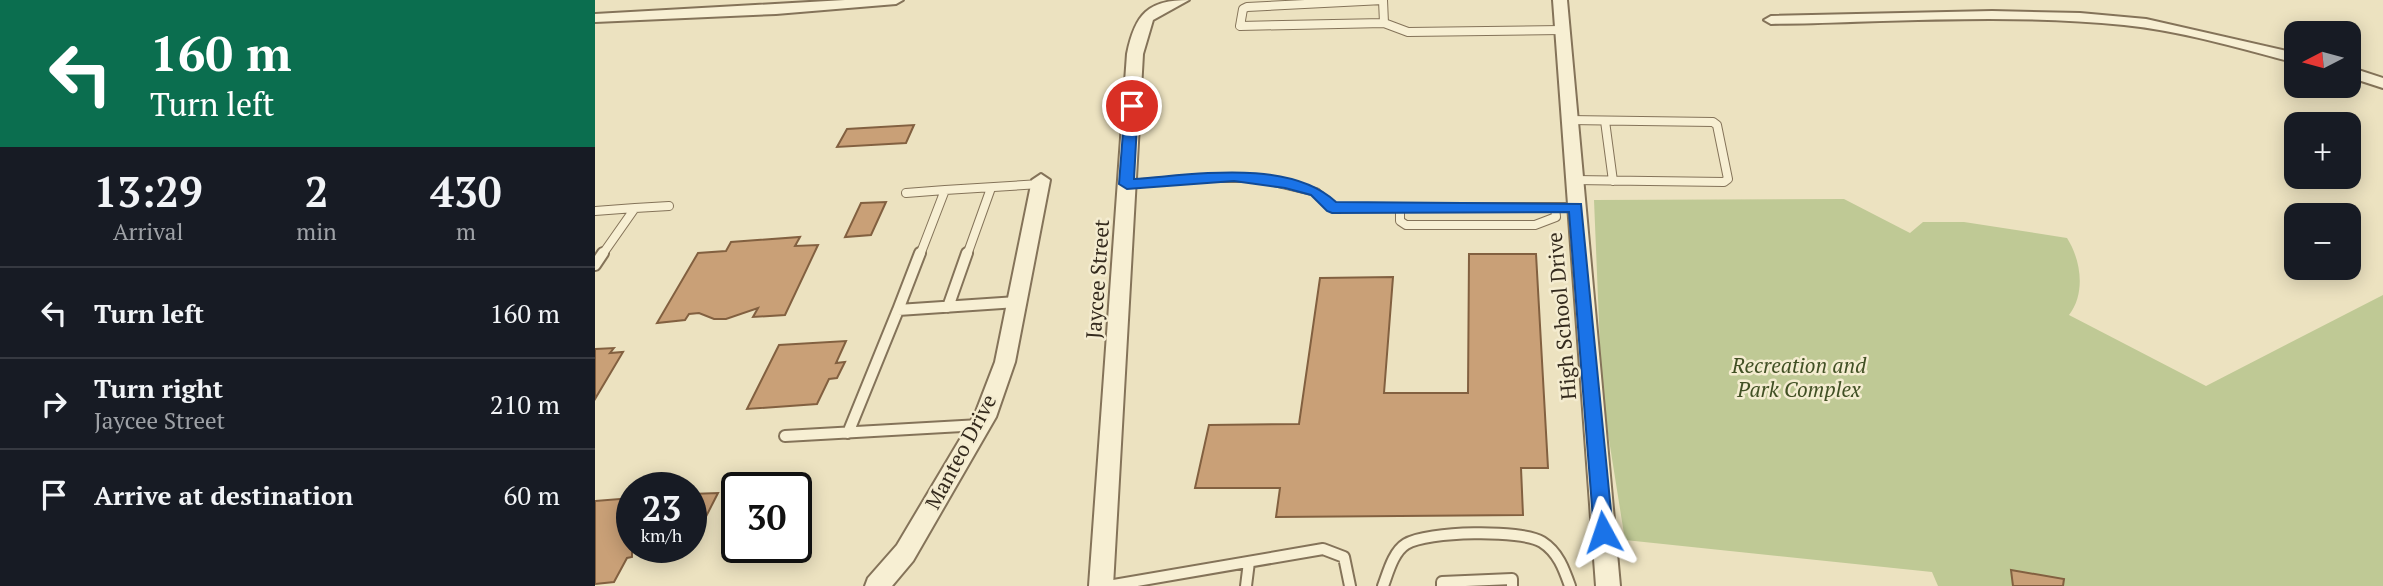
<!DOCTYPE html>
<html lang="en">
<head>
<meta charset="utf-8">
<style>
	:root { --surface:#171b24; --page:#242831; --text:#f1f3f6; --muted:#9ea1a6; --line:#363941 }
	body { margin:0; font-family:"PT Serif",serif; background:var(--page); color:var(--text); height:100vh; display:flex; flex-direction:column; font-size:26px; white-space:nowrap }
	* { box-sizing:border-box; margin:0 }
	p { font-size:23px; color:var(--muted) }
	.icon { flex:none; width:38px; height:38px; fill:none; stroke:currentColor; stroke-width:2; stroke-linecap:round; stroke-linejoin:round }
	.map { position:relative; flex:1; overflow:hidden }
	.side { display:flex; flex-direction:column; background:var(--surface); width:595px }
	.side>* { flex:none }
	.guide { background:#0b6e4f; color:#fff; overflow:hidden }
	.needle { width:46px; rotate:264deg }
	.controls { position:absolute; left:1689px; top:21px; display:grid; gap:14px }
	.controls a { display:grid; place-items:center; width:77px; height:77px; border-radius:14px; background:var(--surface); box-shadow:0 4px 18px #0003; font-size:35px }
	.speed { position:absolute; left:21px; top:472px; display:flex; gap:14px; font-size:35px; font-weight:700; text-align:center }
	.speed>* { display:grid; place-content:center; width:91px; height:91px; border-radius:50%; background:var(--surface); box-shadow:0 4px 18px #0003; line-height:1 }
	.speed small { font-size:18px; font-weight:400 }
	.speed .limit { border:4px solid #111; border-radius:10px; background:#fff; color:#111 }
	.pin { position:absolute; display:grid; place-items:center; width:60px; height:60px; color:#fff; margin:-30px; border:4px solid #fff; border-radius:50%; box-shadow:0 2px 7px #0007 }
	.me { position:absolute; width:77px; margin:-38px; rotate:355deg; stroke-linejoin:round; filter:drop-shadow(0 0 5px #0008) }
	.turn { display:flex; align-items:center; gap:24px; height:147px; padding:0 35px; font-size:32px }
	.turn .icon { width:91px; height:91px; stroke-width:2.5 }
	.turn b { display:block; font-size:49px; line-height:60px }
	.eta { display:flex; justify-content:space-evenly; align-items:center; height:119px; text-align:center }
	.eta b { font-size:42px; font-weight:600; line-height:49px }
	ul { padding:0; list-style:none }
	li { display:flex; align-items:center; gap:21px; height:91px; padding:0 35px; border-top:2px solid var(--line) }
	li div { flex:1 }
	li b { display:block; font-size:26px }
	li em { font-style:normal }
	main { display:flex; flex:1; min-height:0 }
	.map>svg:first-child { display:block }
	.green { fill:#bfc995 }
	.building { fill:#c9a077; stroke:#826040; stroke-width:2 }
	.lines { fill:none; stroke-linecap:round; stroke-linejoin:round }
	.service-far1-casing { stroke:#847359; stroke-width:10 }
	.service-casing { stroke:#847359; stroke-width:14 }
	.minor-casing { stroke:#847359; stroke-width:4 }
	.service-far1 { stroke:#f7efd3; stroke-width:8 }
	.service { stroke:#f7efd3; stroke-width:10 }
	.minor { fill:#f7efd3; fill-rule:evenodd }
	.route { fill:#1a73e8; stroke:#114b97; stroke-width:2 }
	.labels { text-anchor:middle; stroke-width:5; stroke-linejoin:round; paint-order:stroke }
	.street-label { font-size:21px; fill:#342a1d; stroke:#f4ecd0 }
	.park-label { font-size:21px; font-style:italic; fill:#415024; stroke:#f4ecd0 }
</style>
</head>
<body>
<main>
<section class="side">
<div class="guide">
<div class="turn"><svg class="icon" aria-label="left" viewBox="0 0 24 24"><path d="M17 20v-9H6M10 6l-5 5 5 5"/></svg><div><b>160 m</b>Turn left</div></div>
</div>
<div class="eta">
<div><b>13:29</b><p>Arrival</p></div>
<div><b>2</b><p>min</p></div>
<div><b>430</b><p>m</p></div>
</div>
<ul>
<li><svg class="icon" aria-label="left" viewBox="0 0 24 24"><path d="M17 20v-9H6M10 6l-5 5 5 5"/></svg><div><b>Turn left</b></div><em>160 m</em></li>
<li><svg class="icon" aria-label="right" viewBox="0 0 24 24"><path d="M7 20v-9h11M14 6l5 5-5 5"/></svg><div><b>Turn right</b><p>Jaycee Street</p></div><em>210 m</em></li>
<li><svg class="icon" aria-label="arrive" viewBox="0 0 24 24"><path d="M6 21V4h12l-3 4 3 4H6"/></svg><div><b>Arrive at destination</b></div><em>60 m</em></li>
</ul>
</section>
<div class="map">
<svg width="1788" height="586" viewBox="0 0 1788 586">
	<rect width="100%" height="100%" fill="#ece2c0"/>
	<path class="green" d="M 1249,199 L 1315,233 L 1328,222 L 1369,222 L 1472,238 C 1486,260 1491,293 1474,315 L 1611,386 L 1788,295 L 1788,586 L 1343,586 L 1337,572 L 1030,540 L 1007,396 L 999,200 Z"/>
	<path class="building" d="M 319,125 L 311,143 L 242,147 L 252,129 Z
		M 291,202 L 276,235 L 250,237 L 266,203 Z
		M 205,237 L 200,246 L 223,245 L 190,315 L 158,317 L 163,308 L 131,319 L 119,319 L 104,313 L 94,314 L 90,320 L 62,323 L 103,253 L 131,251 L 136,242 Z
		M 874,254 L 941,254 L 953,468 L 926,468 L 928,515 L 681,517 L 685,488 L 600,488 L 614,425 L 704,424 L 725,278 L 798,277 L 789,393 L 873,393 Z
		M 251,341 L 241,363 L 250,362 L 242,378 L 234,379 L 222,404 L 152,409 L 184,345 Z
		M 19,348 L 15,353 L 28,352 L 0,399 L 0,349 Z
		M 123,493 L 96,546 L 96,494 Z
		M 37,498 L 37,557 L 32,558 L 19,582 L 0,584 L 0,501 Z
		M 1416,570 L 1469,579 L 1468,586 L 1418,586 Z"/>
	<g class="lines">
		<defs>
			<path id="service-far1" d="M 788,0 L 652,7 L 648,9 L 645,26 L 789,23 L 813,32 L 967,30
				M 788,0 L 789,23
				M 974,120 L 1118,122 L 1122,125 L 1133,179 L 1129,182 L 979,180
				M 1010,121 L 1018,181
				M 532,184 L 613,178 L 662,178 L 721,192 L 737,207 L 981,207
				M 311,193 L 350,190
				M 805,207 L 805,221 L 811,225 L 940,225 L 961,217 L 960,207
				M 40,208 L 74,206
				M 0,211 L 40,208 L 7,255
				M 325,255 L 350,190 L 445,184
				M 372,255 L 396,188"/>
			<path id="service" d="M 0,265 L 8,253
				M 353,307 L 372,253
				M 303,310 L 325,253
				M 253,433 L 303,310 L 422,302
				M 190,436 L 385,425
				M 513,586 L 728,549 L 749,557 L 755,586
				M 651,586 L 654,562
				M 788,586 C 793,573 798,552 811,544 C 832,531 926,529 947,542 C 963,552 969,569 975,586
				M 847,586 L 847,582 L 917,579 L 917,586"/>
			<path id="minor" d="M 250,0 L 308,0 L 301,4 L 181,14 L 0,22 L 0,14 Z
				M 594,0 L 558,20 L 548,54 L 518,586 L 494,586 L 532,54 C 540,14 553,0 594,0 Z
				M 958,0 L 972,0 L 1025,586 L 1001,586 Z
				M 1397,11 L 1485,13 L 1551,19 L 1701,53 L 1701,63 C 1644,48 1587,31 1529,25 C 1412,13 1293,22 1176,24 L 1169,20 L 1176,16 Z
				M 1754,67 L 1788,78 L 1788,88 L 1754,77 Z
				M 446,174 L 455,180 L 420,362 L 401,417 L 318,561 L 297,586 L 270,586 L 273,578 L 302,545 L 380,414 L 400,362 L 437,180 Z"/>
		</defs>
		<use href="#service-far1" class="service-far1-casing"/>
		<use href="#service" class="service-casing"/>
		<use href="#minor" class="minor-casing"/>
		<use href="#service-far1" class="service-far1"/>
		<use href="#service" class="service"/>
		<use href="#minor" class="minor"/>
	</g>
	<path class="route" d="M 537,102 L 543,106 L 539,179 C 598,175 694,158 741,202 L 986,204 L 1018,532 L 1015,538 L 1008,541 L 1001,538 L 999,532 L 974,212 L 737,213 L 732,211 L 716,195 L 690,188 L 639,181 L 532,189 L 524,184 L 530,106 Z"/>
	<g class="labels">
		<g class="street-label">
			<text transform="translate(503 279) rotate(-86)" y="7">Jaycee Street</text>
			<text transform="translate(967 316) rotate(-95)" y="7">High School Drive</text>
			<text transform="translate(366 452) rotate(-62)" y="7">Manteo Drive</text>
		</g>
		<g class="park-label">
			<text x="1204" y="373">Recreation and<tspan x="1204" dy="24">Park Complex</tspan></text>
		</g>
	</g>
</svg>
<div class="controls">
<a><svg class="needle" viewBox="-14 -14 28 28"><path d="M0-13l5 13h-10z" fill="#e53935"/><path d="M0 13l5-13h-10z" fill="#9ea1a6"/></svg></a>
<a>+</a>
<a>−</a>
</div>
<div class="speed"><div>23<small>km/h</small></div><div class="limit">30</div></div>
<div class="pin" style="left:537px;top:106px;background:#d93025"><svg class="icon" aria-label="arrive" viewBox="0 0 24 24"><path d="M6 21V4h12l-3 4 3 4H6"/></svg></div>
<svg class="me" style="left:1008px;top:532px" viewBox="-20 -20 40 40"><path d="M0-17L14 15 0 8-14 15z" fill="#1a73e8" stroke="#fff" stroke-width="4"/></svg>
</div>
</main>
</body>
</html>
